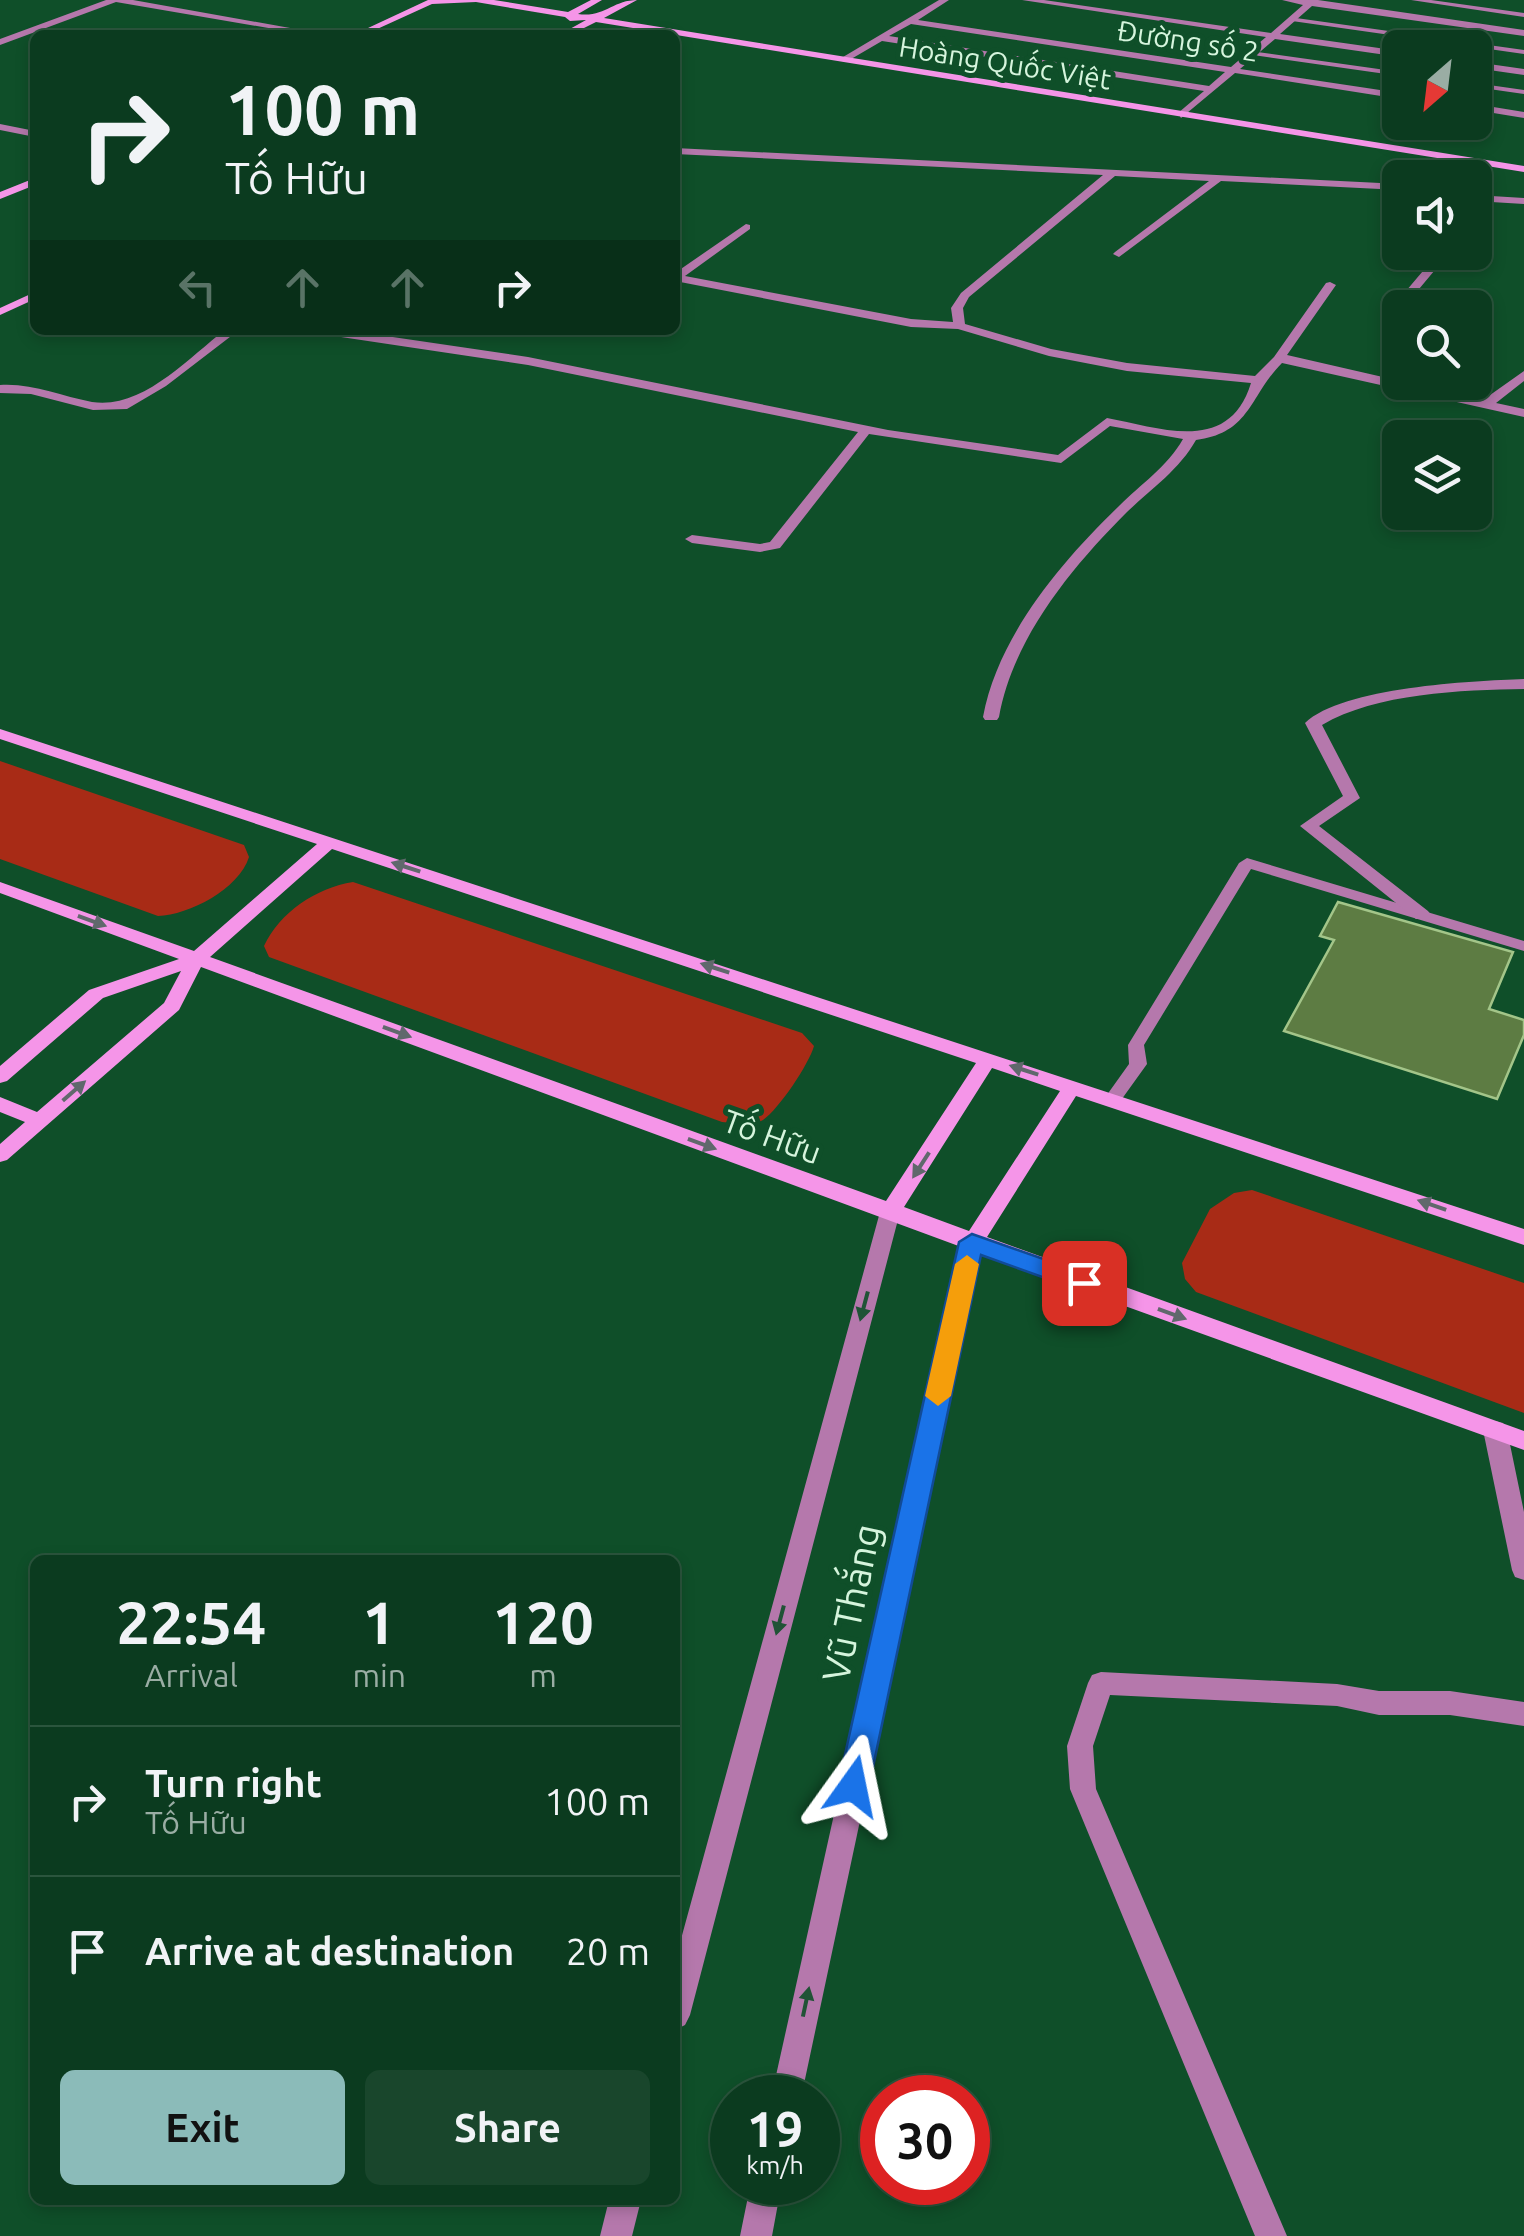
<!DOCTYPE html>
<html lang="en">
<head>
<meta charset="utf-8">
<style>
	:root { --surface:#0b3b1f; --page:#19462c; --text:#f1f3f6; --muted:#9aada4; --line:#2b553d; --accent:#8bbbb9 }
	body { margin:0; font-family:Ubuntu,sans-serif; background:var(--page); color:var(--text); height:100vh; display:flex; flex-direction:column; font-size:38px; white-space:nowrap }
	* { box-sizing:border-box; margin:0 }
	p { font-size:32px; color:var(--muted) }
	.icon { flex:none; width:55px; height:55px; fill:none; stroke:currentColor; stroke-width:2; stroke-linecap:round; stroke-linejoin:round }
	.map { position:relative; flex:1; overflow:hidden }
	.panel { position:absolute; left:30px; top:1555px; width:650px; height:650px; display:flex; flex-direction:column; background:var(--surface); border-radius:15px; box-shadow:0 5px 15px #0003,0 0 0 2px var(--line) }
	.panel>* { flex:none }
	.hud { position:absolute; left:30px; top:30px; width:650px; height:305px; border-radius:15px; box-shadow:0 5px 15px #0003,0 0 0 2px var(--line); background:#0b3b1f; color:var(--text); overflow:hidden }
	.needle { width:65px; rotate:208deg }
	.fabs { position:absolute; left:1382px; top:30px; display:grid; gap:20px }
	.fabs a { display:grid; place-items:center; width:110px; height:110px; border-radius:15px; background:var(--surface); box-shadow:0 5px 15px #0003,0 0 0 2px var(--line); font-size:50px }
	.speed { position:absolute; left:710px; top:2075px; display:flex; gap:20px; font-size:50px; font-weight:700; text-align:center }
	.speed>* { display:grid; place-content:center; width:130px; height:130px; border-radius:50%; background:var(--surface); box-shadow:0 5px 15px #0003,0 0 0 2px var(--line); line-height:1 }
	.speed small { font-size:25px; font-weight:400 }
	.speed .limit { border:15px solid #d22; background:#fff; color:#111 }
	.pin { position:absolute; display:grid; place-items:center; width:85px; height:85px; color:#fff; margin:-42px; border-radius:20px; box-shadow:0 5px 15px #0006 }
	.me { position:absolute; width:110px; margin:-55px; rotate:12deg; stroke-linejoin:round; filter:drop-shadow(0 0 8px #0008) }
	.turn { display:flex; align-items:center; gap:35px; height:210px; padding:0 30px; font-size:45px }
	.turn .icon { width:130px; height:130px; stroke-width:2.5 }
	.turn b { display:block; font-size:70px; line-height:85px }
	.lanes { display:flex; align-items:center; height:95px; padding:0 30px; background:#0003; justify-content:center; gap:50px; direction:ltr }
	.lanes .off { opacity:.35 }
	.eta { display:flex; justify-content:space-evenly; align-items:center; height:170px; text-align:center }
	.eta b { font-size:60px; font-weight:700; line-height:70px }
	.button { display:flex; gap:20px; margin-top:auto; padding:20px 30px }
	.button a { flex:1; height:115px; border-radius:15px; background:var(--accent); color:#111; font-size:40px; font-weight:700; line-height:115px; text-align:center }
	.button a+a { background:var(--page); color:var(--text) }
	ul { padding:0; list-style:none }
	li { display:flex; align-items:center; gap:30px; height:150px; padding:0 30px; border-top:2px solid var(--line) }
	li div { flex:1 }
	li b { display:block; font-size:38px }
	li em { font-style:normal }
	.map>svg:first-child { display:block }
	.green { fill:#a82b16 }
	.building { fill:#5d7c43; stroke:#a3c589; stroke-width:2.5 }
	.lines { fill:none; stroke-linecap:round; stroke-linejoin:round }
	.lane { fill:#b578ac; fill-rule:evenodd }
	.street { fill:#b578ac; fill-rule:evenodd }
	.secondary { fill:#f595e8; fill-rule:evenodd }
	.oneway { fill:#60686c }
	.oneway2 { fill:#205336 }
	.route { fill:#1a73e8; stroke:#114b97; stroke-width:2.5 }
	.slow { fill:#f59e0b }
	.labels { text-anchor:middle; stroke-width:10; stroke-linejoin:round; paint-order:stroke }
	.far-street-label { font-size:28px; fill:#d6f5dd; stroke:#0f4f29 }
	.street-label { font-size:32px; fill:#d6f5dd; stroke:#0f4f29 }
	.near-street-label { font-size:38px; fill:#d6f5dd; stroke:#0f4f29 }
</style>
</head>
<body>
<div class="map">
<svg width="1524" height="2236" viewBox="0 0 1524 2236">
	<rect width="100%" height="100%" fill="#0f4f29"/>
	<path class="green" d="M 0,761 L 244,845 L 249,857 C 239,889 189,915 158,916 L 0,859 Z
		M 353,882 L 802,1033 L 814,1046 C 809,1064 779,1109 763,1120 C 751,1127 735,1123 722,1122 L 269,957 L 264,946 C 280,912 316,888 353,882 Z
		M 1252,1190 L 1524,1283 L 1524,1413 L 1196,1292 L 1185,1279 L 1182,1263 L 1210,1209 L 1234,1193 Z"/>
	<path class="building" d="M 1338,902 L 1513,952 L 1489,1009 L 1524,1020 L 1524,1035 L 1497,1099 L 1284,1031 L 1334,940 L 1320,936 Z"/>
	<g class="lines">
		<path class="lane" d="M 1411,0 L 1431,0 L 1524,13 L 1524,17 Z
			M 1289,17 L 1524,50 L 1524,54 L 1292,21 Z
			M 1250,51 L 1400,72 L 1400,76 L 1253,55 Z
			M 1475,83 L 1524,90 L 1524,94 L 1475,87 Z
			M 1247,858 L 1524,941 L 1524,951 L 1251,869 L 1144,1045 L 1147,1064 L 1119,1103 L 1107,1103 L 1104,1099 L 1129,1064 L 1128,1045 L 1239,863 Z"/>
		<path class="street" d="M 106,0 L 133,0 L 329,35 L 309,35 L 116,2 L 0,45 L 0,39 Z
			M 939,0 L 949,0 L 918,20 L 1231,67 L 1266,37 L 1022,0 L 1044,0 L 1271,33 L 1303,5 L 1282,0 L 1318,0 L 1524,30 L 1524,36 L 1312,6 L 1280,34 L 1400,51 L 1400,57 L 1275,39 L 1240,69 L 1400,93 L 1400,99 L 1235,73 L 1181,118 L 1178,113 L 1204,91 L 882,41 L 846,62 L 838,60 ZM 911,24 L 1225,72 L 1209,86 L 889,36 Z
			M 1475,62 L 1524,69 L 1524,75 L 1475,68 Z
			M 1475,104 L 1524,112 L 1524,118 L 1475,110 Z
			M 0,124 L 35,131 L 35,137 L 0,130 Z
			M 675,148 L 1400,184 L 1400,190 L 1221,181 L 1119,257 L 1113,254 L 1115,252 L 1209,181 L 1115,176 L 969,297 L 963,308 L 965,324 L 1051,349 L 1127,363 L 1255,376 L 1274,357 L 1326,283 L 1330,282 L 1336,285 L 1287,355 L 1483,400 L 1524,371 L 1524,381 L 1496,403 L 1524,409 L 1524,417 L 1282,363 C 1249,396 1251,433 1196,440 C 1179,470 1151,489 1127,512 C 1072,567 1013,638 999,717 L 997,720 L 985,720 L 983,717 C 998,636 1061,562 1119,506 C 1141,484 1167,467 1183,439 L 1110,426 L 1061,463 L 869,434 L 780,548 L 760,552 L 692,543 L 685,539 L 692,535 L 760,544 L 770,542 L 858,432 L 528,365 L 321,334 L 315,330 L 345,330 L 528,357 L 888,430 L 1058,455 L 1107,418 C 1161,428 1229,455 1251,383 L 1127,371 L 1049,356 L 958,329 L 911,327 L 675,281 L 675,273 L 746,224 L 750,225 L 750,229 L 685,276 L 911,319 L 953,322 L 951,308 L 961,293 L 1103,175 L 675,154 Z
			M 1475,195 L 1524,198 L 1524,204 L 1475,201 Z
			M 1439,252 L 1450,252 L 1414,295 L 1406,295 L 1406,291 Z
			M 225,330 L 239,330 L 166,386 L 127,409 L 93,410 L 31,394 L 0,393 L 0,385 C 33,383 60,396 92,402 C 142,410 188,358 225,330 Z
			M 1524,679 L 1524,689 C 1462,690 1376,693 1322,725 L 1360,798 L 1319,826 L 1428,911 L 1431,915 L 1428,919 L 1416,919 L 1300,826 L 1343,796 L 1305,723 C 1343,687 1471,681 1524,679 Z
			M 890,1205 L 897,1207 L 900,1212 L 690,2015 L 685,2025 L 675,2030 L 675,1961 L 880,1212 L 883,1207 Z
			M 972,1235 L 980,1238 L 983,1243 L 801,2098 L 771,2098 L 961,1243 L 964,1238 Z
			M 1495,1421 L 1503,1423 L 1507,1430 L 1524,1512 L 1524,1580 L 1515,1577 L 1512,1570 L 1483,1430 L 1487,1423 Z
			M 1101,1672 L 1337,1684 L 1379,1691 L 1450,1691 L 1524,1702 L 1524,1726 L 1450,1715 L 1379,1715 L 1337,1706 L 1110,1695 L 1093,1746 L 1096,1789 L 1287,2236 L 1255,2236 L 1070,1789 L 1067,1746 L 1088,1683 L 1092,1675 Z
			M 751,2182 L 782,2182 L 772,2236 L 740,2236 Z
			M 609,2200 L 641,2200 L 632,2236 L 600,2236 Z"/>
		<path class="secondary" d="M 428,0 L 494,0 L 568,12 L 591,0 L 602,0 L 578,14 C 604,18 613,0 637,0 L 604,18 L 1524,166 L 1524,172 L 596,22 L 570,35 L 559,35 L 586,20 L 570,21 L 565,17 L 476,2 L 432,4 L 364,35 L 353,35 Z
			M 35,178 L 35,185 L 0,199 L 0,192 Z
			M 35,292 L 35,299 L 0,315 L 0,308 Z
			M 0,729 L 1524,1229 L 1524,1245 L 1076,1096 L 987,1237 L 1524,1431 L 1524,1450 L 964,1248 L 201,967 L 179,1010 L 7,1160 L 0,1162 L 0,1144 L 25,1122 L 0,1112 L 0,1097 L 37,1112 L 164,1003 L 181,971 L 103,998 L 7,1081 L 0,1083 L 0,1066 L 89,990 L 179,959 L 0,893 L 0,882 L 194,951 L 317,844 L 0,739 ZM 332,849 L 976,1063 L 886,1201 L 210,957 ZM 992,1068 L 1060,1091 L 969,1231 L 904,1207 Z"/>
	</g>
	<defs><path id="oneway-solid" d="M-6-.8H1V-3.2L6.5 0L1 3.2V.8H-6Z" transform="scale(2.5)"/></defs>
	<g class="oneway">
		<use href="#oneway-solid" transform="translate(406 867) rotate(-162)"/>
		<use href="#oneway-solid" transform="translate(92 921) rotate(20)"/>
		<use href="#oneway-solid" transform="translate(715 968) rotate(-162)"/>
		<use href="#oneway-solid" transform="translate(397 1032) rotate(20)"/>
		<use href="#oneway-solid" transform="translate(1024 1070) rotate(-162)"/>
		<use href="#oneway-solid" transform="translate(74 1091) rotate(-41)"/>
		<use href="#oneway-solid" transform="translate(702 1144) rotate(20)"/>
		<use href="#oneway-solid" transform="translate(921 1165) rotate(123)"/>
		<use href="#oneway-solid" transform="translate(1432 1205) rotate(-161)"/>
		<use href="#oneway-solid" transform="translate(1172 1314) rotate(20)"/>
	</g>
	<g class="oneway2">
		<use href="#oneway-solid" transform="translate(864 1306) rotate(105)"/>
		<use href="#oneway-solid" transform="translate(780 1620) rotate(105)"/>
		<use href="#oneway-solid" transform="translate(806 2002) rotate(-78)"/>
	</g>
	<path class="route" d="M 972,1234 L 1092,1276 L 1096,1283 L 1084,1292 L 981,1255 L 869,1786 L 864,1796 L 853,1801 L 842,1796 L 838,1786 L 959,1242 Z"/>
	<path class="slow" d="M 967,1255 L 979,1264 L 951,1396 L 938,1406 L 925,1396 L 955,1264 Z"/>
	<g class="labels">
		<g class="far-street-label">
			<text transform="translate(1188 41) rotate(9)" y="10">Đường số 2</text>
			<text transform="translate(1005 63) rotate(9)" y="10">Hoàng Quốc Việt</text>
		</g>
		<g class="street-label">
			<text transform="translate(772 1137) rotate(20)" y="11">Tố Hữu</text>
		</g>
		<g class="near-street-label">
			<text transform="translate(852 1603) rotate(-78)" y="13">Vũ Thắng</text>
		</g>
	</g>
</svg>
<div class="fabs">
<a><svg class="needle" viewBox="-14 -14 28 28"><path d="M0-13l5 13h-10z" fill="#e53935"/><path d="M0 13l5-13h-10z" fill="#9aada4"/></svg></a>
<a><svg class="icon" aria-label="sound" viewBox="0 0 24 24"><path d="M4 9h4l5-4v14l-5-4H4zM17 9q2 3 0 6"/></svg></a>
<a><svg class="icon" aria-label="search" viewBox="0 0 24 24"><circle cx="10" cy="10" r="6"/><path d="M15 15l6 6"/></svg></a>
<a><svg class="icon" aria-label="layers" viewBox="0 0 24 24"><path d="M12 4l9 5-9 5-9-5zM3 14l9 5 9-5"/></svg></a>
</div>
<div class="speed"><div>19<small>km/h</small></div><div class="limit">30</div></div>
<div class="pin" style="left:1084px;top:1283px;background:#d93025"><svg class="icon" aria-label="arrive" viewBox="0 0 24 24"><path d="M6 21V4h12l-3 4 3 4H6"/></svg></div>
<svg class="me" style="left:853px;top:1786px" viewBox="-20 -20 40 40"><path d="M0-17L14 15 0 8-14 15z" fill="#1a73e8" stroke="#fff" stroke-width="4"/></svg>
<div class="hud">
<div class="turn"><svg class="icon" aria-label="right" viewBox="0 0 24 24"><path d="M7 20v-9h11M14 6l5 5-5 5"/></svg><div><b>100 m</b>Tố Hữu</div></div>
<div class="lanes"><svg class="icon off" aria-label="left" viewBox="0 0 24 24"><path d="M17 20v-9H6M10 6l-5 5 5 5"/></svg><svg class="icon off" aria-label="ahead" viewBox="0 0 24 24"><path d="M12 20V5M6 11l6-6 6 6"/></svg><svg class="icon off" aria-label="ahead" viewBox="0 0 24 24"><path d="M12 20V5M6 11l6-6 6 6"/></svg><svg class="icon" aria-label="right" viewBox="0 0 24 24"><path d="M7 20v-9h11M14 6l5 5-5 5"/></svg></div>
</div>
<section class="panel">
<div class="eta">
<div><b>22:54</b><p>Arrival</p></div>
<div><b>1</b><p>min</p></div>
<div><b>120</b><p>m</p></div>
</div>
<ul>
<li><svg class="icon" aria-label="right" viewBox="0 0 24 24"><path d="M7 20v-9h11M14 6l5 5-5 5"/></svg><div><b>Turn right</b><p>Tố Hữu</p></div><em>100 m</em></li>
<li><svg class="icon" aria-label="arrive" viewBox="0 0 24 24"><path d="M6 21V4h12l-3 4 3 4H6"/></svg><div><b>Arrive at destination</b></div><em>20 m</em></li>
</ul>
<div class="button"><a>Exit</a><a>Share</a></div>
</section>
</div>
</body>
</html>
